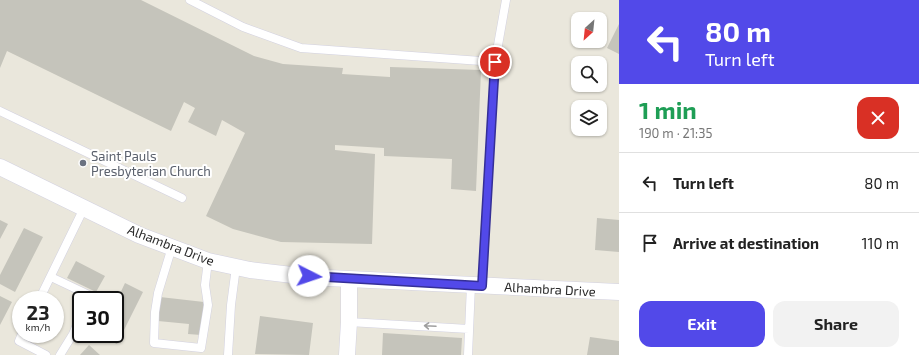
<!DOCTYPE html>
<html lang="en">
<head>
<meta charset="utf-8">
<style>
	:root { --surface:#fff; --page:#f2f2f2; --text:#222; --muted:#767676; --line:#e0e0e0; --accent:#5249e9 }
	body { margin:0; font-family:"Exo 2",sans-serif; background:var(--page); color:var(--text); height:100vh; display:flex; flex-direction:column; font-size:15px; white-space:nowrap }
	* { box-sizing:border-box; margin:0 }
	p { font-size:13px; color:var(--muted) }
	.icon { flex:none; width:22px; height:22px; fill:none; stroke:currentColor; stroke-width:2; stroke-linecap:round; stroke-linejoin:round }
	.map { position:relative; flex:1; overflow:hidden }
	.drawer { display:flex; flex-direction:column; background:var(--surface); width:300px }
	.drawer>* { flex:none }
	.hud { background:#5249e9; color:#fff; overflow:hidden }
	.needle { width:26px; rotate:207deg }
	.controls { position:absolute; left:571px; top:12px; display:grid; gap:8px }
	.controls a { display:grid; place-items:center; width:36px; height:36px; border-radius:8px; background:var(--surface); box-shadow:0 1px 3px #0004; font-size:20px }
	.speed { position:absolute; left:12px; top:291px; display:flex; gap:8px; font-size:20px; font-weight:700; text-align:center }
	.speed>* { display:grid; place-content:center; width:52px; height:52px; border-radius:50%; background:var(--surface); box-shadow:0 1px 3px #0004; line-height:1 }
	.speed small { font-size:10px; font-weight:400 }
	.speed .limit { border:2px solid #111; border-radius:6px; background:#fff; color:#111 }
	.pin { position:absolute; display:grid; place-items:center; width:34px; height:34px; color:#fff; margin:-17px; border:2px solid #fff; border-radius:50%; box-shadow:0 1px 4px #0007 }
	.me { position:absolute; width:44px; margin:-22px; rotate:94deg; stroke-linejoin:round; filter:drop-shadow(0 0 3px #0008) }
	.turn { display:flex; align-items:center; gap:14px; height:84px; padding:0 20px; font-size:18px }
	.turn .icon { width:52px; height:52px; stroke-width:2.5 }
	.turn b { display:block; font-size:28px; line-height:34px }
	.round { display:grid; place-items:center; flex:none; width:42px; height:42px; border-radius:12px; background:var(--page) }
	.summary { display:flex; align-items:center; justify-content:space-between; height:68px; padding:0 20px }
	h1 { font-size:24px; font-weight:700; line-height:30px; color:#1e9e55 }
	.cta { display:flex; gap:8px; margin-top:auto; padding:8px 20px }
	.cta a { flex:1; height:46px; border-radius:12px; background:var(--accent); color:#fff; font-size:16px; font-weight:700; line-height:46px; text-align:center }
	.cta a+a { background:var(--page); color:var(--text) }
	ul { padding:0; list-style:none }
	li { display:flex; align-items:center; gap:12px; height:60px; padding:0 20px; border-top:1px solid var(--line) }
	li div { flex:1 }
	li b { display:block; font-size:15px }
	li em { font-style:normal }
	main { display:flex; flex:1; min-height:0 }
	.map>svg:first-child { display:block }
	.building { fill:#c5c4bb }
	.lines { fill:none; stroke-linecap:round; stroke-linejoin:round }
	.service-casing { stroke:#d2d1e0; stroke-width:9 }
	.minor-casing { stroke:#d2d1e0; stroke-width:17 }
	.service { stroke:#fff; stroke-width:8 }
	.minor { stroke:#fff; stroke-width:16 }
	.oneway { stroke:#9f9f9f }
	.route-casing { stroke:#352f97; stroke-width:10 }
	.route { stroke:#5249e9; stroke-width:7 }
	.worship-dot { fill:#6b7280; stroke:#fff; stroke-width:1.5 }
	.labels { text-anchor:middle; stroke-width:4; stroke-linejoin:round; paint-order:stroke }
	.worship-label { font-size:13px; fill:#5b616d; stroke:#fff; text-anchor:start }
	.street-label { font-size:13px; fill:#292929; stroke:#fff }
</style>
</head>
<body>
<main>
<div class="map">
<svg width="619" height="355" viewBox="0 0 619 355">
	<rect width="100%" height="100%" fill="#eae7dc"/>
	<path class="building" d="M 0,0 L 141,0 L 254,56 L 283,64 L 343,68 L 342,74 L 390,77 L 390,67 L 481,70 L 476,191 L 451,189 L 452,159 L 384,156 L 384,148 L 335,145 L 335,150 L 375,154 L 372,244 L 281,242 L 233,229 L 206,216 L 245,133 L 222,120 L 216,136 L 188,122 L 195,108 L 184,102 L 171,131 L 7,51 L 0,68 Z
		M 619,24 L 619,54 L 607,48 Z
		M 597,218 L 619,220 L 619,252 L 595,250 Z
		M 0,220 L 8,224 L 0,239 Z
		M 24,228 L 43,237 L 15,292 L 0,284 L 0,275 Z
		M 76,261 L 105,276 L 96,292 L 67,278 Z
		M 125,283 L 143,292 L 117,344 L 99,336 L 100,334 L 115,334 L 115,304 Z
		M 0,296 L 12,302 L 0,325 Z
		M 160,297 L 204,302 L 201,335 L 188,334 L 189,324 L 158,321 Z
		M 260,316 L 313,323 L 309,355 L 255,354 Z
		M 383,333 L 462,338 L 461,355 L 382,355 Z
		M 590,337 L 619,341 L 619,355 L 587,355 Z
		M 89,345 L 100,355 L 80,355 Z"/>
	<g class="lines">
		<defs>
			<path id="service" d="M 190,0 L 243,27 L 301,48 L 495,62 L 482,286
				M 495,62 L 506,0
				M 0,111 L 182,198
				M 172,247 L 158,293 L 155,312 L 154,343 L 201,348 L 208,305 L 205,285 L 208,261
				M 51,277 L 89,295 L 87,300
				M 39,300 L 84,208
				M 349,322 L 469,329
				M 22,334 L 19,341 L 46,355
				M 60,355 L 73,334 L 81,315
				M 228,355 L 231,305 L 236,267
				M 468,355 L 471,285"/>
			<path id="minor" d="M 0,167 L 139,235 L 208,261 L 250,270 L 309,277 L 349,279 L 619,292
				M 347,355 L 349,322 L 349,279"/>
		</defs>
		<use href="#service" class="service-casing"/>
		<use href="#minor" class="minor-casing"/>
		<use href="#service" class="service"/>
		<use href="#minor" class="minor"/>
	</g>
	<defs><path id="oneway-shaft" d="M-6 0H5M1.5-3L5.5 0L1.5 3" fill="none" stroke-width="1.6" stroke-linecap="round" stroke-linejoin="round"/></defs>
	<use class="oneway" href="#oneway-shaft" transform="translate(430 326) rotate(-177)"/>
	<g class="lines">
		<defs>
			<path id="route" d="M 309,276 L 482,286 L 495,62"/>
		</defs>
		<use href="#route" class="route-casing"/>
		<use href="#route" class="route"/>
	</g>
	<circle class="worship-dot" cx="83" cy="163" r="4"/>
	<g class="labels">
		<g class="worship-label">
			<text x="91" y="161">Saint Pauls<tspan x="91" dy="15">Presbyterian Church</tspan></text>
		</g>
		<g class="street-label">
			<text transform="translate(171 245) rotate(21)" y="5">Alhambra Drive</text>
			<text transform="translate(550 289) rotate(3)" y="5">Alhambra Drive</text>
		</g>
	</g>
</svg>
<div class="controls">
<a><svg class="needle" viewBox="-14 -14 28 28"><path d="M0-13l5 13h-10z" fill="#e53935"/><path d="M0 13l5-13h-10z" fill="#767676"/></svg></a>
<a><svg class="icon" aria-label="search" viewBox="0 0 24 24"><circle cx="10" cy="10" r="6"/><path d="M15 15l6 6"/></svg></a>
<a><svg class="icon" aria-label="layers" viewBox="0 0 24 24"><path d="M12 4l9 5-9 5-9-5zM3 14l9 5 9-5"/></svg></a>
</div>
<div class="speed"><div>23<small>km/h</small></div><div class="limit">30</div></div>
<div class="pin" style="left:495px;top:62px;background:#d93025"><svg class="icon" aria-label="arrive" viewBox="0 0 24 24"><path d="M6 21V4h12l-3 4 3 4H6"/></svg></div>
<svg class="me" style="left:309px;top:276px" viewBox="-20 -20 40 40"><circle r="19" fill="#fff"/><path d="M0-13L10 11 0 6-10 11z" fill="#5249e9"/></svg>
</div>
<section class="drawer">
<div class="hud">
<div class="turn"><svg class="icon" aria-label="left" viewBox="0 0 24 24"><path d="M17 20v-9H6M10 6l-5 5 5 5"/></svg><div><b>80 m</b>Turn left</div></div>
</div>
<div class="summary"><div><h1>1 min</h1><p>190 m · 21:35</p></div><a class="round" style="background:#d93025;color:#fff"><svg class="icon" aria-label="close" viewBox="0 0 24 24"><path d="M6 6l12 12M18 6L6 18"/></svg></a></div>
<ul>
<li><svg class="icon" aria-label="left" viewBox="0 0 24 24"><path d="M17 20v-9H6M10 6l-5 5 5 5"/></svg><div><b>Turn left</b></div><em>80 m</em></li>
<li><svg class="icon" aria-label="arrive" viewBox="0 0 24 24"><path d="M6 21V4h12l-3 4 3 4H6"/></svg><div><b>Arrive at destination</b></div><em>110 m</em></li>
</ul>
<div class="cta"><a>Exit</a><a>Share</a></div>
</section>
</main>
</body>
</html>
